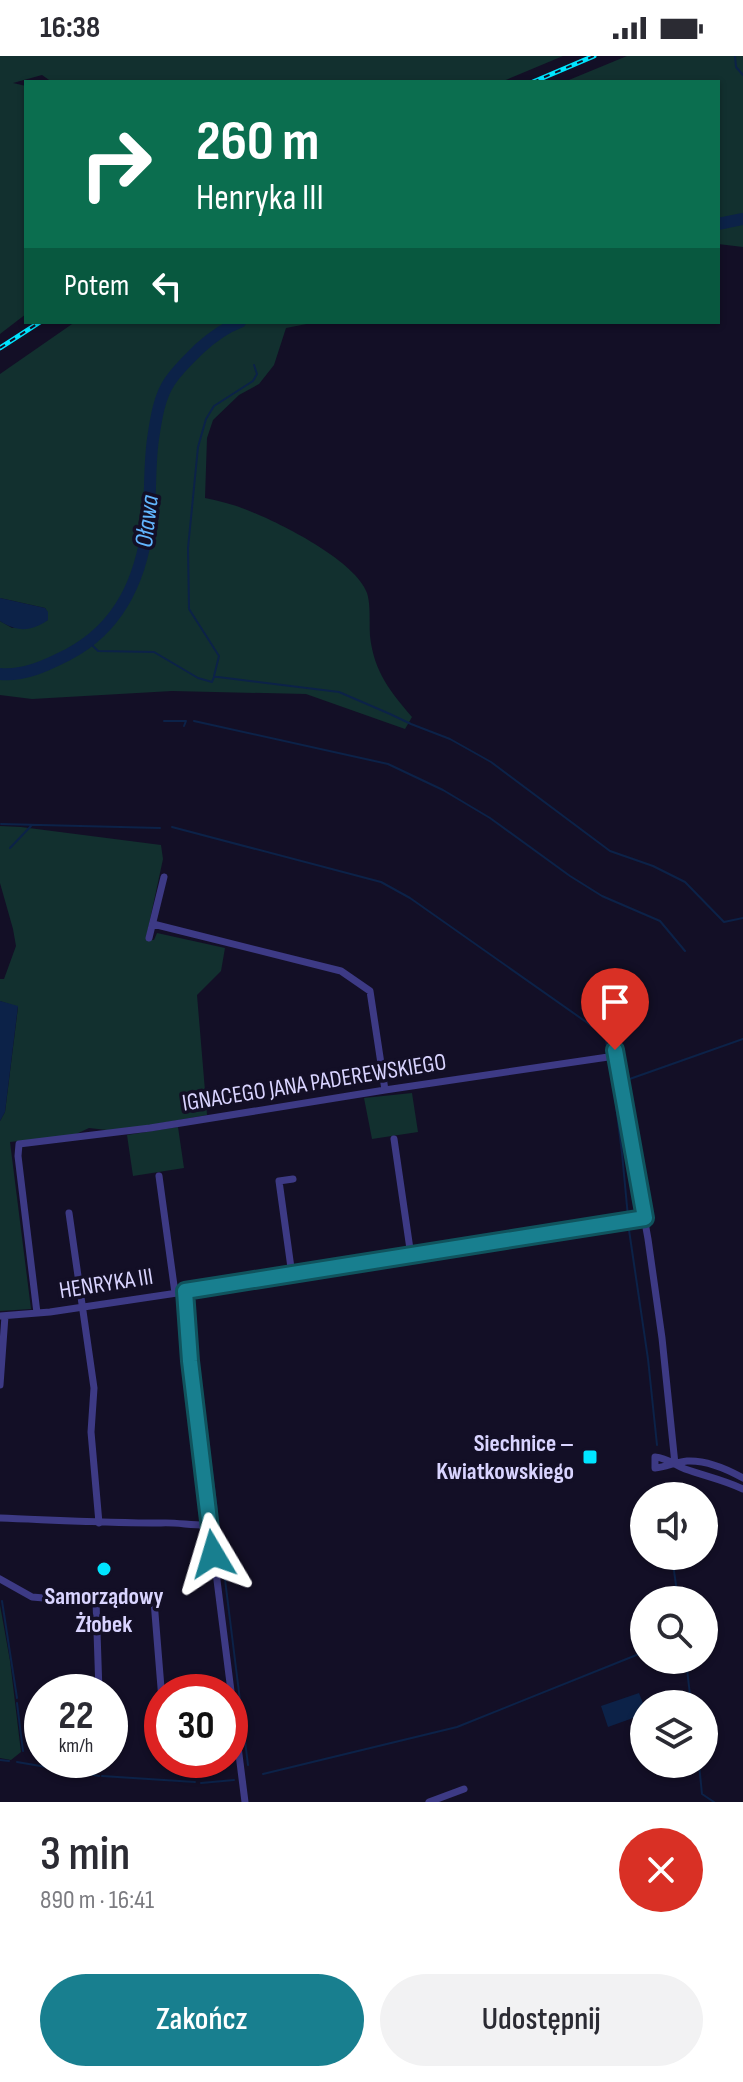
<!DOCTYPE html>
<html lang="pl">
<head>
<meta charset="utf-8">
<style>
	:root { --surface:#fff; --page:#f2f2f3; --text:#2b2b33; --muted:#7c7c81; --accent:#187f8f }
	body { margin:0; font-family:"Sofia Sans Condensed",sans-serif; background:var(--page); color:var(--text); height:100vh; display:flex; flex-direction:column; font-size:30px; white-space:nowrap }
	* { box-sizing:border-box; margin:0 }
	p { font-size:26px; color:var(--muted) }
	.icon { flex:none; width:44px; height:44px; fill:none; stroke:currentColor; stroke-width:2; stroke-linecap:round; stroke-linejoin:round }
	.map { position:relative; height:1746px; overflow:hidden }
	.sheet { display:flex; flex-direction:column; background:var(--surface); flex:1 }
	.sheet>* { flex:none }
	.banner { position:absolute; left:24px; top:24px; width:696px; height:244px; border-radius:0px; box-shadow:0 2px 6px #0004; background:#0b6e4f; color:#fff; overflow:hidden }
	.tools { position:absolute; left:630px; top:1426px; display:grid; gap:16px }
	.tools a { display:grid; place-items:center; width:88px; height:88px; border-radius:50%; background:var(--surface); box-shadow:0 2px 6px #0004; font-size:40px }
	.speed { position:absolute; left:24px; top:1618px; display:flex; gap:16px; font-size:40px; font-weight:700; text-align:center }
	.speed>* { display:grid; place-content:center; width:104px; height:104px; border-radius:50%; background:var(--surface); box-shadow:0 2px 6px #0004; line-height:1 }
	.speed small { font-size:20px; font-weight:400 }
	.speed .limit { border:12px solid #d22; background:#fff; color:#111 }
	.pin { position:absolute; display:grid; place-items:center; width:68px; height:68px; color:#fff; margin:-82px -34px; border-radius:50% 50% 50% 0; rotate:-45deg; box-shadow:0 0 8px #0007 }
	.pin .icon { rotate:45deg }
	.me { position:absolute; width:88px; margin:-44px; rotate:353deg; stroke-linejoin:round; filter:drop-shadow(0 0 6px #0008) }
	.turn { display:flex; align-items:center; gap:28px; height:168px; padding:0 40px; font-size:36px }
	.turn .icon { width:104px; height:104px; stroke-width:2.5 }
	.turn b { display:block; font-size:56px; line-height:68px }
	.then { display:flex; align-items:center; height:76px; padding:0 40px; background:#0003; gap:16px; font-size:30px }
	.round { display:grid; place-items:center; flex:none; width:84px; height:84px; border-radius:42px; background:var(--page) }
	.head { display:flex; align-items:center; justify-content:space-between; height:136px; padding:0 40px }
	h1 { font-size:48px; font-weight:600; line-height:60px }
	.primary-button { display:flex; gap:16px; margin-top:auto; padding:16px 40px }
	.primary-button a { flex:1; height:92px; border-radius:48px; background:var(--accent); color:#fff; font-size:32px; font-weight:600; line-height:92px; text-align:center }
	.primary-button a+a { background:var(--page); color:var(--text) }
	.status { display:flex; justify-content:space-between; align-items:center; height:56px; padding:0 40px; background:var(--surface); direction:ltr }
	.status svg { height:22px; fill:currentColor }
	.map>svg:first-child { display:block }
	.green { fill:#12302f }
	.water { fill:#0c2248 }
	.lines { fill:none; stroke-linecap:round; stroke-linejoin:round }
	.stream { stroke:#0c2248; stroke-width:2 }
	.river { stroke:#0c2248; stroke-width:12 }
	.minor { stroke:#3d3a85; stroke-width:7 }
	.rail-casing { stroke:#00e5ff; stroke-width:5 }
	.rail { stroke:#130f26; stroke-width:2; stroke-dasharray:6; stroke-linecap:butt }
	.route-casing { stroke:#10535d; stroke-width:20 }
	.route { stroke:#187f8f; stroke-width:14 }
	.poi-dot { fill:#00e5ff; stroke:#130f26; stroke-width:3 }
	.labels { text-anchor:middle; stroke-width:7; stroke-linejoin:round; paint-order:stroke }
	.street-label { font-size:24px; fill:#d9d4ff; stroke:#130f26 }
	.poi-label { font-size:24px; font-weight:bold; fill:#d9d4ff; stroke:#130f26; text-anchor:end }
	.water-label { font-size:26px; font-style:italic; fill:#62b6ff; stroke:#130f26 }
</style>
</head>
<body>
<div class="status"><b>16:38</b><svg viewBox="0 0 49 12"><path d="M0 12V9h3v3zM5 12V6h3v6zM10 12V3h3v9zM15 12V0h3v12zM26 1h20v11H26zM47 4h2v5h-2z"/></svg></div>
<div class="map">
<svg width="743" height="1746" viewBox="0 0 743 1746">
	<rect width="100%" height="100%" fill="#130f26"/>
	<path class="green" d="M 0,0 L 563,0 L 501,26 L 52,26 L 42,19 L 13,27 L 26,30 L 26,258 L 0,278 Z
		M 627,0 L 743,0 L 743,191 L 718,188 L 718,26 L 564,26 Z
		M 75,266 L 317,266 L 286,272 L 274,309 L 259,328 L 239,339 L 213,364 L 207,382 L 205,442 C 219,445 233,448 247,454 C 278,466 355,504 367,537 C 371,550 369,567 370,580 C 374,616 390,635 412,661 L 405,673 L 306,638 L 172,635 L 32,643 L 0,639 L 0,565 L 12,572 L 48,564 L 48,557 L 45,552 L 0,542 L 0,318 Z
		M 0,770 L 21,771 L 161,789 L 163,803 L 146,882 L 154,884 L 157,877 L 225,892 L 221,915 L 197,939 L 207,1059 L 116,1075 L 89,1072 L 74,1079 L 10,1086 L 31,1253 L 0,1255 L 0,1065 L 5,1056 L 18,951 L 0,945 L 0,923 L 4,923 L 16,890 L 13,873 L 0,827 Z
		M 412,1037 L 418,1076 L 372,1083 L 364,1042 Z
		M 178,1071 L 184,1112 L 133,1120 L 127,1079 Z
		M 0,1549 L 10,1605 L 21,1696 L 11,1704 L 0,1702 Z"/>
	<path class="water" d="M 0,542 L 45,552 L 48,556 L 48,564 C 31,576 17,576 0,565 Z
		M 0,945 L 18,950 L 5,1056 L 0,1065 Z
		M 639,1637 L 644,1650 L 644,1658 L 608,1671 L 601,1650 Z"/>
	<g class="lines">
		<path class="stream" d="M 735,0 L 736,11 L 743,19
			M 89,586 L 98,595 L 154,596 L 198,622 L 212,626 L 214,621 L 218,621 L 339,636 L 390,658 L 411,668 L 450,683 L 491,706 L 610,795 L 653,810 L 685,826 L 724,866 L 743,862
			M 214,620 L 219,600 L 189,553 L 188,492 L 198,391 L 206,363 L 214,350 L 253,325 L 257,318 L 254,309
			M 164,665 L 186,665 L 184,670
			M 194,665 L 388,708 L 443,734 L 490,762 L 570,820 L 602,840 L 660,865 L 685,895
			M 1,768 L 160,772
			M 172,771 L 381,826 L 410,842 L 599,975
			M 10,792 L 31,770
			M 606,983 L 607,992
			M 611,1009 L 622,1097 L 628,1161
			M 624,1025 L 743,983
			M 629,1174 L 648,1303 L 657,1389
			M 205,1365 L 217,1454
			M 663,1433 L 664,1440
			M 219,1475 L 248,1709
			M 672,1500 L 678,1544
			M 2,1545 L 17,1642
			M 686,1604 L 691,1648
			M 17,1647 L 23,1695
			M 0,1704 L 9,1705
			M 17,1706 L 99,1720
			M 699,1708 L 702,1738 L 714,1746
			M 263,1718 L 457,1671 L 644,1596
			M 102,1720 L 195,1726
			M 201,1727 L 234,1724"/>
		<path class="river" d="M 718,168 L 743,163
			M 0,618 C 26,620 47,609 69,598 C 120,571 141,523 148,468 C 151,440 149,411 153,383 C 156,363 159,341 170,325 C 178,313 189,303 199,293 C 211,282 224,272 240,266"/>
		<path class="minor" d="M 153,868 L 341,915 L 370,935 L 385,1034
			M 149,882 L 164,821
			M 614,977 L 615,1000 L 648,1183 L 662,1282 L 675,1408
			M 394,1083 L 411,1200
			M 159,1120 L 175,1237
			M 69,1157 L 94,1332 L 91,1376 L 99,1467
			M 292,1219 L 279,1125 L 293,1123
			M 185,1235 L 195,1350 L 245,1746
			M 37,1257 L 18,1100 L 19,1088 L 150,1072 L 385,1034 L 615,1000
			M 0,1260 L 50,1256 L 311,1217 L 645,1162
			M 0,1329 L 5,1260
			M 743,1422 C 727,1413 705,1404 687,1405 C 676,1406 666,1411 655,1412 L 655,1401 C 668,1402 674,1409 685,1413 C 705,1420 724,1424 743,1433
			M 0,1462 C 54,1464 107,1467 161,1467 C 177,1466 193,1470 210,1469
			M 0,1523 L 32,1541 L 79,1545 L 127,1544 L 154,1545 L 162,1644
			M 96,1545 L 99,1636
			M 429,1746 L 464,1733"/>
		<defs>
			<path id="rail" d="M 533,26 L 594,0
				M 0,292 L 40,266"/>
		</defs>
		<use href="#rail" class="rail-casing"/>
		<use href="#rail" class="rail"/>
	</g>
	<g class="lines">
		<defs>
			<path id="route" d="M 213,1498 L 190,1305 L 185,1235 L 645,1162 L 615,994"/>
		</defs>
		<use href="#route" class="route-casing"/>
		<use href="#route" class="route"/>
	</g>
	<g class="poi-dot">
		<rect x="582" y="1393" width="16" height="16" rx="4"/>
		<circle cx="104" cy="1513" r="8"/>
	</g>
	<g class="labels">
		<g class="street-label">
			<text transform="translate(314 1026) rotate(-9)" y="8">IGNACEGO JANA PADEREWSKIEGO</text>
			<text transform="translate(106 1227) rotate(-9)" y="8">HENRYKA III</text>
		</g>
		<g class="poi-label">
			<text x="574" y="1395">Siechnice –<tspan x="574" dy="28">Kwiatkowskiego</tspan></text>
			<text x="104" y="1548" text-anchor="middle">Samorządowy<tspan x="104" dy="28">Żłobek</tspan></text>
		</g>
		<g class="water-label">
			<text transform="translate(146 465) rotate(-83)" y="9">Oława</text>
		</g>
	</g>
</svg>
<div class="tools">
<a><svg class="icon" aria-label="sound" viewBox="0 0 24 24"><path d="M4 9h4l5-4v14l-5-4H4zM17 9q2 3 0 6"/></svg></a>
<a><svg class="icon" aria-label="search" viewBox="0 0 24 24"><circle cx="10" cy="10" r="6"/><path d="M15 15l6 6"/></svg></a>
<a><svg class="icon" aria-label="layers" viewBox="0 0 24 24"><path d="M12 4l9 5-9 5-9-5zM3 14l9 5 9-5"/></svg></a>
</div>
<div class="speed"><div>22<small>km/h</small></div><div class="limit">30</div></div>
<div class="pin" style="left:615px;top:994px;background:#d93025"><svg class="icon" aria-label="arrive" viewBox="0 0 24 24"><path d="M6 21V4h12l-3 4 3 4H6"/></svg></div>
<svg class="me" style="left:213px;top:1498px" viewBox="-20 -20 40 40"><path d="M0-17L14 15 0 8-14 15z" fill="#187f8f" stroke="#fff" stroke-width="4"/></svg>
<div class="banner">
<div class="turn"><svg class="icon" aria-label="right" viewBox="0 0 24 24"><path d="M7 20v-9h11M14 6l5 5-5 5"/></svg><div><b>260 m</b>Henryka III</div></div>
<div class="then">Potem<svg class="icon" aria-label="left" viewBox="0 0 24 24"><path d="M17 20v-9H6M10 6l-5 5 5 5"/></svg></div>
</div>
</div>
<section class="sheet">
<div class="head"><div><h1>3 min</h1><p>890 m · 16:41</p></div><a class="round" style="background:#d93025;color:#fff"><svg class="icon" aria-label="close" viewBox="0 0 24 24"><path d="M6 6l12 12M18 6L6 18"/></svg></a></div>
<div class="primary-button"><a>Zakończ</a><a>Udostępnij</a></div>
</section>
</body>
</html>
